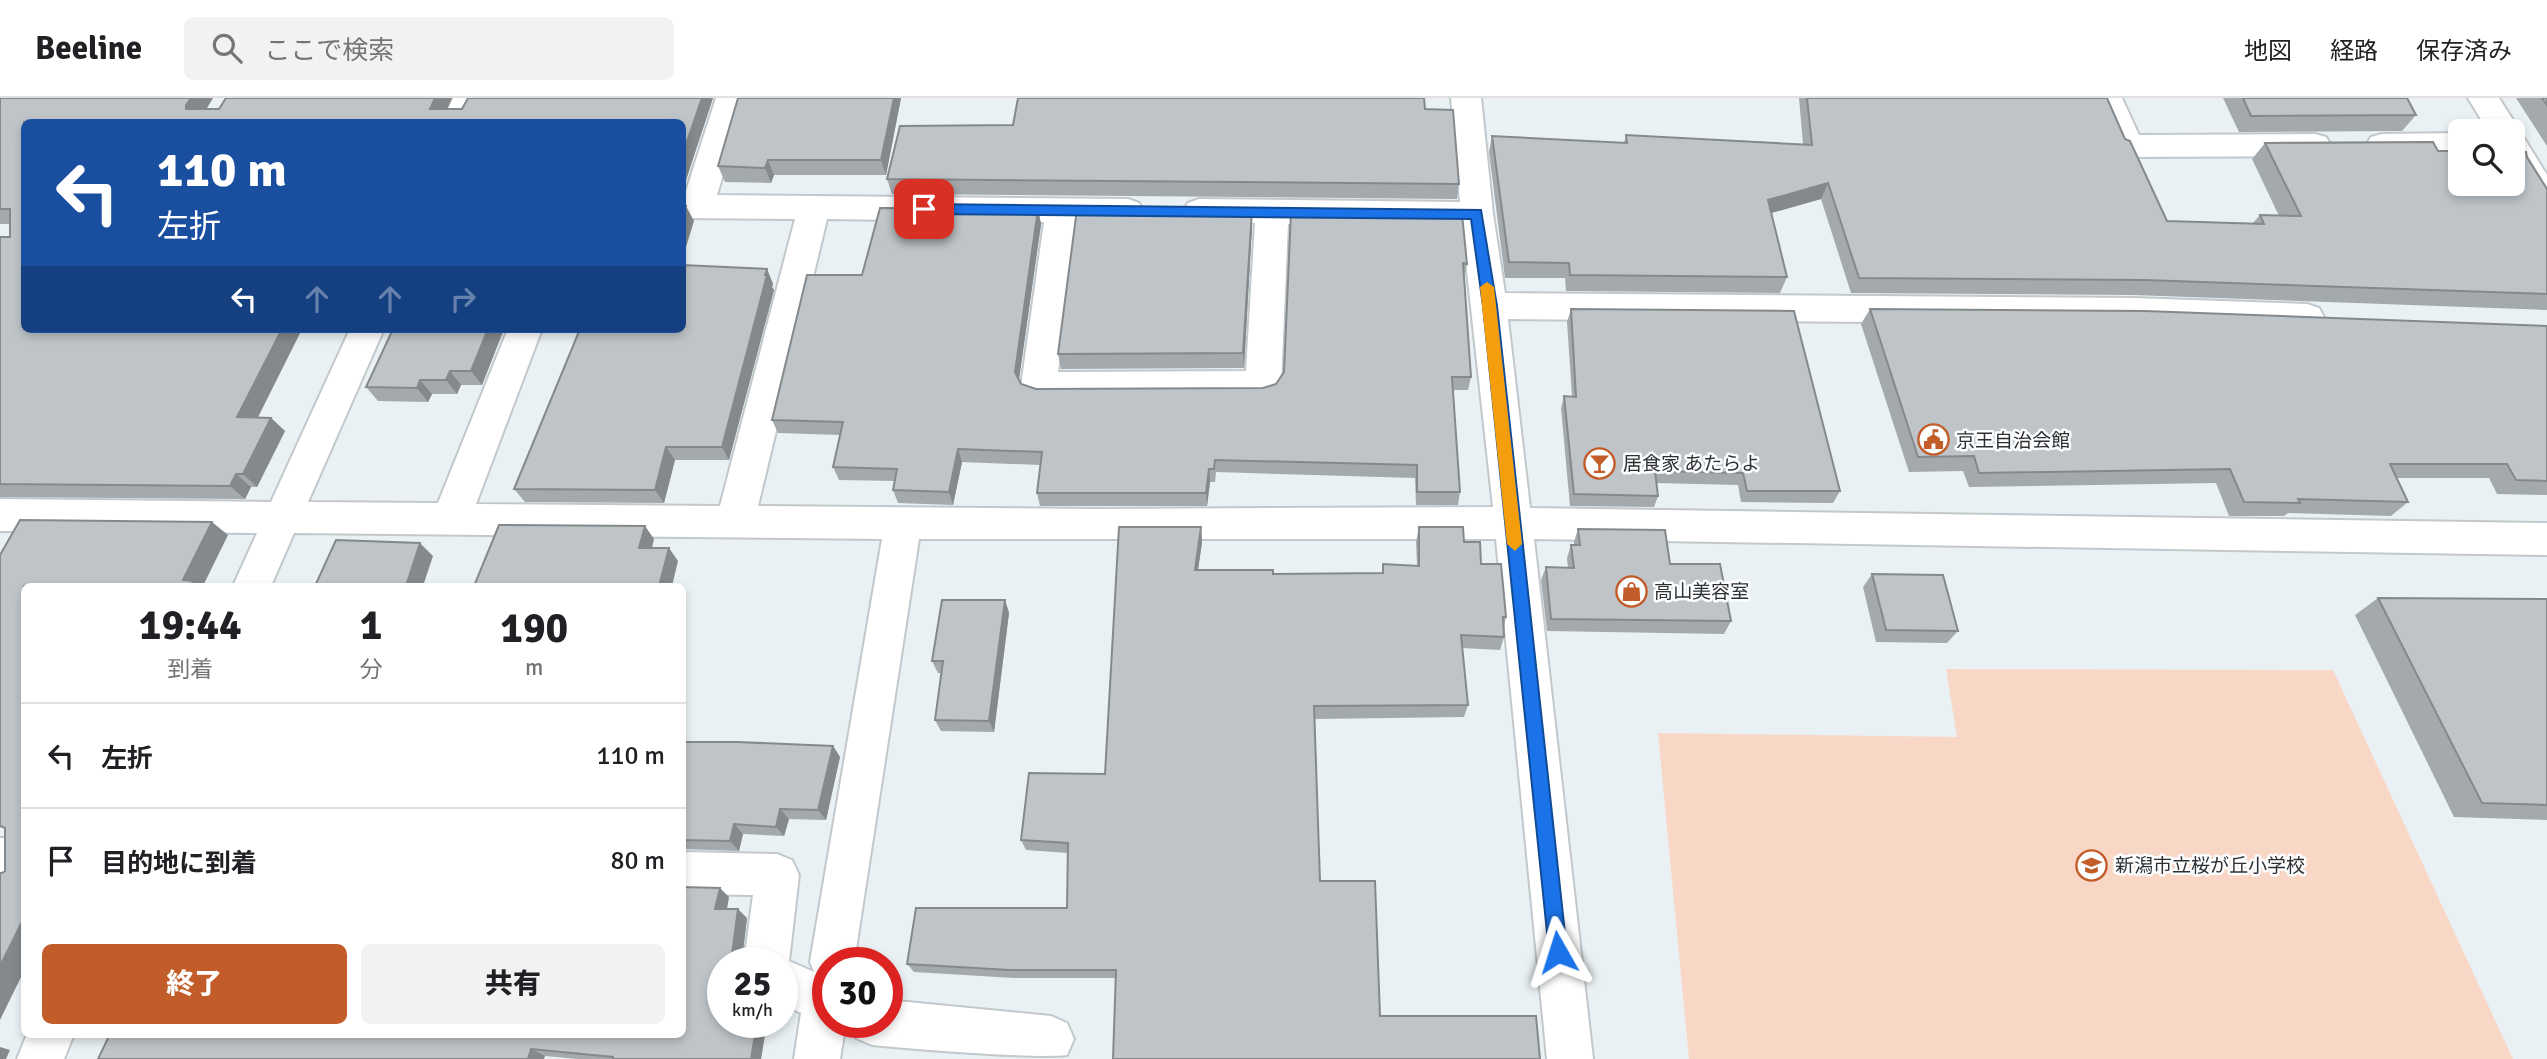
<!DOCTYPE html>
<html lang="ja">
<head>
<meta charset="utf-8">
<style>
	:root { --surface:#fff; --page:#f2f2f2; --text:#202124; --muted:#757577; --line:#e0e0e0; --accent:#c25d29 }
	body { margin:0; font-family:Signika,"Noto Sans JP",sans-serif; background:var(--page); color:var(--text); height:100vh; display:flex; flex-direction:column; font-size:26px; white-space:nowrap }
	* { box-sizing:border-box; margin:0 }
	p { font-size:23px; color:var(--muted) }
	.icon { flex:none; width:38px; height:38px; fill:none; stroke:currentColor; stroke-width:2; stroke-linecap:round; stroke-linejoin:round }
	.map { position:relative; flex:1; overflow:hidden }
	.sheet { position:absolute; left:21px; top:485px; width:665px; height:455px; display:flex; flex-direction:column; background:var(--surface); border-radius:10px; box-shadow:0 4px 10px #0003 }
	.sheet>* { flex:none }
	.top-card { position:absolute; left:21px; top:21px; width:665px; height:214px; border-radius:10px; box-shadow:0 4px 10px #0003; background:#1a4fa0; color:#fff; overflow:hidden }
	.fabs { position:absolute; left:2448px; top:21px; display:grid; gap:14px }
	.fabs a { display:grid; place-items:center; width:77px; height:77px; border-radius:10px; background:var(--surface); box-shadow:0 4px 10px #0003; font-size:35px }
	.speed { position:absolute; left:707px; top:849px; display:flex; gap:14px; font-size:35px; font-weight:700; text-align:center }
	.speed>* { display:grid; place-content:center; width:91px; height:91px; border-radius:50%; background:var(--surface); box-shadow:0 4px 10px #0003; line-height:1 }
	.speed small { font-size:18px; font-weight:400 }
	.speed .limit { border:10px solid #d22; background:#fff; color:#111 }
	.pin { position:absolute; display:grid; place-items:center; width:60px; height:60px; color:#fff; margin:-30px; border-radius:14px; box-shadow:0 4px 10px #0006 }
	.me { position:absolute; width:77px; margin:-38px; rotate:354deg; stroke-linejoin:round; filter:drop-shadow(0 0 5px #0008) }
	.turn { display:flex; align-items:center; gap:24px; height:147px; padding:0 21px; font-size:32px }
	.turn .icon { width:91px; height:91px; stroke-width:2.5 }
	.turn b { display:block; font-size:49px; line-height:60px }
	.lanes { display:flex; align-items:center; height:66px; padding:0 21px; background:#0003; justify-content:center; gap:35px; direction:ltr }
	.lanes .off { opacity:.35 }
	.eta { display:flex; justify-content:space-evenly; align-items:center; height:119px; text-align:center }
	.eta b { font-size:42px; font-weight:800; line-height:49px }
	.primary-button { display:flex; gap:14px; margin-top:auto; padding:14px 21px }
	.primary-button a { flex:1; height:80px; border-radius:10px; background:var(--accent); color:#fff; font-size:28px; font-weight:800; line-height:80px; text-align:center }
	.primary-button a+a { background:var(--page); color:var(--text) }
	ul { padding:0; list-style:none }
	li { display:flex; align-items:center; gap:21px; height:105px; padding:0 21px; border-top:2px solid var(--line) }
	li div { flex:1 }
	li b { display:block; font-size:26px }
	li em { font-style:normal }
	header { display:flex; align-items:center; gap:42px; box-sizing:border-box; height:98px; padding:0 35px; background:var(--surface); border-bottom:2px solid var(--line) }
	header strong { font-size:33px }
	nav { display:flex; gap:38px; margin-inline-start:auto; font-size:24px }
	.search { width:490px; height:63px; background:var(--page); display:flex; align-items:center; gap:18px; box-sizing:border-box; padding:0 24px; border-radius:10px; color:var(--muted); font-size:26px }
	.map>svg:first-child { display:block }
	.green { fill:#f9d7c7 }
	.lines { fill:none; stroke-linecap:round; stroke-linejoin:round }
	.minor-casing { stroke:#c2c8cb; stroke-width:4 }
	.minor { fill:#fff; fill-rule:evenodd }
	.wall { fill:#a3a9ac }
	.shaded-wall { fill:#85898c }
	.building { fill:#bec4c8; stroke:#85898c; stroke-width:2 }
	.route { fill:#1a73e8; stroke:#114b97; stroke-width:2 }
	.slow { fill:#f59e0b }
	.labels { text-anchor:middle; stroke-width:5; stroke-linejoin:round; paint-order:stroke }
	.poi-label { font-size:19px; fill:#2e3032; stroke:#fbfdff; text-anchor:start }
</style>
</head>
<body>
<header>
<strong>Beeline</strong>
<div class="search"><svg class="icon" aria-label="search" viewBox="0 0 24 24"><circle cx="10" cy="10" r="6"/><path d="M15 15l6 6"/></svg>ここで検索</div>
<nav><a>地図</a><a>経路</a><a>保存済み</a></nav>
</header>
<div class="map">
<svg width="2547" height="961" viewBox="0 0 2547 961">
	<rect width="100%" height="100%" fill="#eaf1f4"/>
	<path class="green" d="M 1946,571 L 2333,572 L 2513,961 L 1689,961 L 1658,635 L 1957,639 Z"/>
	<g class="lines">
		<defs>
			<path id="minor" d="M 453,0 L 483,0 L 472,24 L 442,24 Z
				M 716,0 L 746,0 L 717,97 L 1128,101 L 1139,105 L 1144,113 L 1139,121 L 1128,125 L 1077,124 L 1058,274 L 1246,273 L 1255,125 L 1199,125 L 1188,121 L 1183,113 L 1188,105 L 1199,101 L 1460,104 L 1451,0 L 1481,0 L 1493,116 L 1505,195 L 2133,200 L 2307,206 L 2319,210 L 2324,219 L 2319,228 L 2307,232 L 2133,226 L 1508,221 L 1530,410 L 2547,425 L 2547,457 L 1534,441 L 1593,961 L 1547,961 L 1496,441 L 919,441 L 854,864 L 828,864 L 828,924 L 846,924 L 840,961 L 794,961 L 801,915 L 782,906 L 782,864 L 744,864 L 753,797 L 682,796 L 682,754 L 777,756 L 792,762 L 799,777 L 789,863 L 814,874 L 810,864 L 882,441 L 294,435 L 271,488 L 233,488 L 257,435 L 0,433 L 0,401 L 271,404 L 350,231 L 384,231 L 308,404 L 438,405 L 508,231 L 542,231 L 476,406 L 720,408 L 795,121 L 682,120 L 682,96 L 685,96 ZM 827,121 L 1044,124 L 1021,288 L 1027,298 L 1039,302 L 1263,301 L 1275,297 L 1281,287 L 1288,126 L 1462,128 L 1493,409 L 1095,411 L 758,408 Z
				M 2092,0 L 2122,0 L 2139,37 L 2315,36 L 2326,39 L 2331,47 L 2326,55 L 2315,58 L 2128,59 L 2117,56 Z
				M 2468,0 L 2499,0 L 2520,33 L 2516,38 L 2524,40 L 2547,77 L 2547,115 L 2536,111 L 2513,74 L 2513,33 L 2488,33 Z
				M 2460,35 L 2460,57 L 2382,58 L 2371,55 L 2366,47 L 2371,39 L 2382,36 Z
				M 0,740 L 24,740 L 24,782 L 0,782 Z
				M 887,902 L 1051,918 L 1067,925 L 1074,941 L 1067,957 C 1036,961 912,951 872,947 L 856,940 L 849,924 L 887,924 Z
				M 27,936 L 74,936 L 64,961 L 17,961 Z"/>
		</defs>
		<use href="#minor" class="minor-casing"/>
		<use href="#minor" class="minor"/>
	</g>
	<path class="wall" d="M 0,0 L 213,0 L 206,11 L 219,11 L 226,0 L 452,0 L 447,11 L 462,11 L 468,0 L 713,0 L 682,94 L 682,24 L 24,24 L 24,231 L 302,231 L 258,319 L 271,320 L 285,333 L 257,389 L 251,389 L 245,401 L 0,399 L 0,139 L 10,139 L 10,126 L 0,126 Z
		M 901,0 L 886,77 L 774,77 L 771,85 L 725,84 L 718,68 Z
		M 1799,0 L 2107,0 L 2125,41 L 2167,123 L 2253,125 L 2260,117 L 2279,118 L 2252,61 L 2265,45 L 2438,53 L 2527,59 L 2547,91 L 2547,212 L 2133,197 L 1851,195 L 1821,101 L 1771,115 L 1787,179 L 1780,195 L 1566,193 L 1565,180 L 1505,180 L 1489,54 L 1492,38 L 1624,45 L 1626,37 L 1803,46 Z
		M 2223,0 L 2407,0 L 2416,17 L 2402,33 L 2239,34 Z
		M 2516,0 L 2547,0 L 2547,48 Z
		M 1425,11 L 1459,86 L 1457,101 L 892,96 L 887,81 L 1013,27 Z
		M 1038,111 L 1041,126 L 1019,282 L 1021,286 L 1036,291 L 1263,290 L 1276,286 L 1284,274 L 1291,114 L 1467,166 L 1464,180 L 1471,279 L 1468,292 L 1453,292 L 1460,394 L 1458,407 L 1416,407 L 1415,380 L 1216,374 L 1215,384 L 1210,384 L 1207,408 L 1040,408 L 1037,395 L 1040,367 L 962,364 L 953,407 L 898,405 L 893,392 L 895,383 L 839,382 L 833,369 L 840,337 L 778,335 L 772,322 L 862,177 Z
		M 1252,112 L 1252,128 L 1244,270 L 1061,271 L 1058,256 Z
		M 767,171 L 773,186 L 772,189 L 774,192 L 729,362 L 675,362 L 664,405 L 525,404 L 514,391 Z
		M 1571,211 L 1840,393 L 1833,405 L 1741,404 L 1738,387 L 1656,385 L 1658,398 L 1654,409 L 1570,408 L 1561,310 L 1564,298 L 1572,298 L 1567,224 Z
		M 1870,211 L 2547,228 L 2547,397 L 2497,396 L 2489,380 L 2397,380 L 2408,404 L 2391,418 L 2288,415 L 2284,418 L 2229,418 L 2216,385 L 1969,389 L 1963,373 L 1909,374 L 1861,226 Z
		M 504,231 L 482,287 L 461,287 L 457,296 L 432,296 L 428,304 L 378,303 L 366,289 Z
		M 1201,429 L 1202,444 L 1198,472 L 1273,476 L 1382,475 L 1383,466 L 1417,468 L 1416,444 L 1419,429 L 1464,444 L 1481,466 L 1506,519 L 1504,529 L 1504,539 L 1500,552 L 1462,550 L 1468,607 L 1464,619 L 1315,621 L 1320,783 L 1380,918 L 1540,961 L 1116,880 L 1014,880 L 914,874 L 907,866 L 1067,810 L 1068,755 L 1026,752 L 1021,742 L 1105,676 Z
		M 1578,431 L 1670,466 L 1731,523 L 1724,536 L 1547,533 L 1541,482 L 1546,469 L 1568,470 L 1567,460 L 1571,447 L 1574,447 L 1574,444 Z
		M 1872,476 L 1958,533 L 1947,545 L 1876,544 L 1863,489 Z
		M 2378,500 L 2547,501 L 2547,722 L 2454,719 L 2355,517 Z
		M 1005,502 L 1009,515 L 994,634 L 941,633 L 935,622 L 942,575 L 938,575 L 932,563 Z
		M 682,644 L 833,648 L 840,659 L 826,722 L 789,721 L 784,738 L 743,736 L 739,753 L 682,751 Z
		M 729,799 L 727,811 L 747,820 L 742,862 L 723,924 L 767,924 L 761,961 L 578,961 L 545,958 L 109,938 L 104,936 L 682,936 Z"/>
	<path class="shaded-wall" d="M 191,0 L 213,0 L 199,23 L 186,11 L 186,7 Z
		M 435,0 L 452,0 L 441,24 L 430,11 Z
		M 702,0 L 713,0 L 682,94 L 682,58 Z
		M 894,0 L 901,0 L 886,77 L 881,62 Z
		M 768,62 L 774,77 L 771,85 L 765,70 Z
		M 1828,85 L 1821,101 L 1761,118 L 1768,102 Z
		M 686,108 L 694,123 L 682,162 L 682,121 Z
		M 1038,111 L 1041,126 L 1018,288 L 1015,274 Z
		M 1252,112 L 1252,128 L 1244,270 L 1243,255 Z
		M 767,171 L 773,186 L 772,189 L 774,192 L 729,362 L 722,349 Z
		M 282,231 L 302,231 L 251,333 L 237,319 Z
		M 488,231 L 504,231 L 482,287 L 471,273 Z
		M 450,273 L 461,287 L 457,296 L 446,282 Z
		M 420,282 L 432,296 L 428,304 L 417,290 Z
		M 271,320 L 285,333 L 257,389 L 243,376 Z
		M 666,349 L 675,362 L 664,405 L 655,392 Z
		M 958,351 L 962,364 L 953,407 L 949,394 Z
		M 1209,371 L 1210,384 L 1207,408 L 1206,395 Z
		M 236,376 L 251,389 L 245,401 L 230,388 Z
		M 212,424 L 228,437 L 203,488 L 190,488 L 183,482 Z
		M 645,428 L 654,441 L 649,463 L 639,450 Z
		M 1201,429 L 1202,444 L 1196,486 L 1195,472 Z
		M 420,445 L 433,458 L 423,488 L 411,488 L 407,485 Z
		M 669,450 L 678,463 L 672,488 L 659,488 Z
		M 1005,502 L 1009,515 L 994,634 L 989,623 Z
		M 833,648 L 840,659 L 826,722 L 818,712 Z
		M 780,711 L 789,721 L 784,738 L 776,729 Z
		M 734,726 L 743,736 L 739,753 L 730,743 Z
		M 720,790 L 729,799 L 725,820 L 715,811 Z
		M 738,811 L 747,820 L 742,862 L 745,864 L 737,864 L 732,856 Z
		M 24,820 L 24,873 L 0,922 L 0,868 Z
		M 757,924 L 767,924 L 761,961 L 751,961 Z
		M 0,949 L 10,952 L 6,961 L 0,961 Z
		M 531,951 L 545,958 L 544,961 L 528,961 Z"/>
	<path class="building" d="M 0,0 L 191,0 L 186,7 L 186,11 L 219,11 L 226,0 L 435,0 L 430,11 L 462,11 L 468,0 L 702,0 L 682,58 L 682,24 L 24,24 L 24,231 L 282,231 L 237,319 L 271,320 L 243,376 L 236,376 L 230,388 L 0,386 L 0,139 L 10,139 L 10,111 L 0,111 Z
		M 738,0 L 894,0 L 881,62 L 768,62 L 765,70 L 718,68 Z
		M 1018,0 L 1424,0 L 1425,11 L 1453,12 L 1459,86 L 887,81 L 900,28 L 1013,27 Z
		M 1807,0 L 2107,0 L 2125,41 L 2130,43 L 2167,123 L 2264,126 L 2260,117 L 2301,118 L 2265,45 L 2433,44 L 2438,53 L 2460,53 L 2460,86 L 2513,86 L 2513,53 L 2526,54 L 2527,59 L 2547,91 L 2547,196 L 2145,182 L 1859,180 L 1828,85 L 1768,102 L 1787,179 L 1570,177 L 1569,165 L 1509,164 L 1492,38 L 1627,45 L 1626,37 L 1812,47 Z
		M 2243,0 L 2407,0 L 2416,17 L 2251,18 Z
		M 2542,0 L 2547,0 L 2547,7 Z
		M 682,108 L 686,108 L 682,121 Z
		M 880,110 L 1038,111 L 1015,274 L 1021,286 L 1036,291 L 1263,290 L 1276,286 L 1284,274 L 1291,114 L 1462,116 L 1467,166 L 1463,165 L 1471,279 L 1452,279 L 1460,394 L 1417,394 L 1417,367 L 1215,362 L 1214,371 L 1209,371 L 1206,395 L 1037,395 L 1042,354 L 958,351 L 949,394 L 893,392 L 897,371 L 833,369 L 843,324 L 772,322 L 807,177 L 862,177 Z
		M 1077,111 L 1252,112 L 1243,255 L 1058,256 Z
		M 682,167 L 767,171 L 765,177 L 767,177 L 722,349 L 666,349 L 655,392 L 514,391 L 580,231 L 682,231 Z
		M 1571,211 L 1794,213 L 1840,393 L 1747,393 L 1743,375 L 1655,373 L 1658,398 L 1574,396 L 1564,298 L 1576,299 Z
		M 1870,211 L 2145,213 L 2547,228 L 2547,383 L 2516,382 L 2507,366 L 2390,366 L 2408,404 L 2298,401 L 2300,405 L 2244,404 L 2230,371 L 1979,375 L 1974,358 L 1918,359 Z
		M 393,231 L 488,231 L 471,273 L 450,273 L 446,282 L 420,282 L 417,290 L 366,289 Z
		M 20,422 L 212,424 L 183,482 L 193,483 L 191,488 L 24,488 L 24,820 L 0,868 L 0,775 L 2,775 L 5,773 L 5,730 L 0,728 L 0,457 Z
		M 499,427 L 645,428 L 639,450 L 669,450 L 659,488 L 474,488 Z
		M 1119,429 L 1201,429 L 1195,472 L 1273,472 L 1273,476 L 1383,475 L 1383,466 L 1419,468 L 1419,429 L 1463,429 L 1464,444 L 1480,444 L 1481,466 L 1501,466 L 1506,519 L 1503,519 L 1504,539 L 1461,537 L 1468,607 L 1314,608 L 1320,783 L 1375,783 L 1380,918 L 1536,918 L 1540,961 L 1113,961 L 1116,872 L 1009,872 L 907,866 L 916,810 L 1067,810 L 1068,745 L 1021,742 L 1029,675 L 1105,676 Z
		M 1578,431 L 1665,432 L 1670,466 L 1720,466 L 1731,523 L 1551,521 L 1546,469 L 1574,470 L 1571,447 L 1580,447 Z
		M 336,442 L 420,445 L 407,485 L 417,488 L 315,488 Z
		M 1872,476 L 1943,477 L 1958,533 L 1886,532 Z
		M 2378,500 L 2547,501 L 2547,707 L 2482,705 Z
		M 942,502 L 1005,502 L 989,623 L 935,622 L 943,563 L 932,563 Z
		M 682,644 L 737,644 L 833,648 L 818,712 L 780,711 L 776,729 L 734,726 L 730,743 L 682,742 Z
		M 682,789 L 720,790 L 715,811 L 738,811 L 732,856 L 738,859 L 737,864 L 723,864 L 723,924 L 757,924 L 751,961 L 613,961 L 613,959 L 531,951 L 528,961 L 98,961 L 110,936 L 682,936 Z"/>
	<path class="route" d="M 924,106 L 1481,112 L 1497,208 L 1567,854 L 1565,860 L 1558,863 L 1552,860 L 1549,854 L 1483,208 L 1471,121 L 924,116 L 917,111 Z"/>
	<path class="slow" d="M 1487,184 L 1494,189 L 1522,446 L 1515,453 L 1507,446 L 1480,189 Z"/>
	<defs>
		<symbol id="civic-ring" viewBox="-11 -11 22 22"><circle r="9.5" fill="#fbfdff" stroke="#c25d29" stroke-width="1.5"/><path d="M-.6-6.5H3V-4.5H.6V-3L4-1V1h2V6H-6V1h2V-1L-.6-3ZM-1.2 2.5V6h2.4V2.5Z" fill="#c25d29"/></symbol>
		<symbol id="bar-ring" viewBox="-11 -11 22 22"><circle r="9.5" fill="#fbfdff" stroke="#c25d29" stroke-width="1.5"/><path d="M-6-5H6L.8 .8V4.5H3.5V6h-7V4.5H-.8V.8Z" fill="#c25d29"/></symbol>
		<symbol id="shop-ring" viewBox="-11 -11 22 22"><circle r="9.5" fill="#fbfdff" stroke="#c25d29" stroke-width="1.5"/><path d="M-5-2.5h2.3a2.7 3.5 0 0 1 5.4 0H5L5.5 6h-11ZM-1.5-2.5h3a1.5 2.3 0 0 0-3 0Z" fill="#c25d29"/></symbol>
		<symbol id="school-ring" viewBox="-11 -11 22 22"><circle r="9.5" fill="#fbfdff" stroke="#c25d29" stroke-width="1.5"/><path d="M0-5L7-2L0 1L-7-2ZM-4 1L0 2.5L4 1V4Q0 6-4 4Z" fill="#c25d29"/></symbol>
	</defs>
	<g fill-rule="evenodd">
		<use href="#civic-ring" x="1916" y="324" width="35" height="35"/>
		<use href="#bar-ring" x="1582" y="348" width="35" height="35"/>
		<use href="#shop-ring" x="1614" y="476" width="35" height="35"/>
		<use href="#school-ring" x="2074" y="750" width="35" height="35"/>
	</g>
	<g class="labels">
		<g class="poi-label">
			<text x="1956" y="349">京王自治会館</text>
			<text x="1623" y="372">居食家 あたらよ</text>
			<text x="1654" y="500">高山美容室</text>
			<text x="2115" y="774">新潟市立桜が丘小学校</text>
		</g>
	</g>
</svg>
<div class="fabs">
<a><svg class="icon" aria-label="search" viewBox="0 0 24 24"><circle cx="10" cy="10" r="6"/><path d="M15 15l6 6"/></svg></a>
</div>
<div class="speed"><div>25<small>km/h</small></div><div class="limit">30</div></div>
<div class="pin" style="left:924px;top:111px;background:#d93025"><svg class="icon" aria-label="arrive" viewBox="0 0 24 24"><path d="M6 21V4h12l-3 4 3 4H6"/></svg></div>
<svg class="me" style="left:1558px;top:854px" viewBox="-20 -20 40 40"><path d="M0-17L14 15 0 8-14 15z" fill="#1a73e8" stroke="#fff" stroke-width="4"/></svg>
<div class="top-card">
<div class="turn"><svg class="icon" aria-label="left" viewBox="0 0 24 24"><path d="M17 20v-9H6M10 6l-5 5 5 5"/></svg><div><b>110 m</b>左折</div></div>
<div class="lanes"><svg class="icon" aria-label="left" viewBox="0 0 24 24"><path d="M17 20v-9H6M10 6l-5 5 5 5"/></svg><svg class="icon off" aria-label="ahead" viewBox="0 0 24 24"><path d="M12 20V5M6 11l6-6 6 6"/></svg><svg class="icon off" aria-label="ahead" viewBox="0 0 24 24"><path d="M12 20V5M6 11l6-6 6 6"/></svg><svg class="icon off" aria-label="right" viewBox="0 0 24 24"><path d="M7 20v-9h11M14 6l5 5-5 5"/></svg></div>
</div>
<section class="sheet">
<div class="eta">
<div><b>19:44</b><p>到着</p></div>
<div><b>1</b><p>分</p></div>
<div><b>190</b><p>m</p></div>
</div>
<ul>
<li><svg class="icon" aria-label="left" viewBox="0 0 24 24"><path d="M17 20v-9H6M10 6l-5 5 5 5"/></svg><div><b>左折</b></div><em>110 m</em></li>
<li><svg class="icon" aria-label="arrive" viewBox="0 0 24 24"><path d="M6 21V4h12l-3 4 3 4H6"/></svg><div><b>目的地に到着</b></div><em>80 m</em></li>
</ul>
<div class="primary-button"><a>終了</a><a>共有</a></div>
</section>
</div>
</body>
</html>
